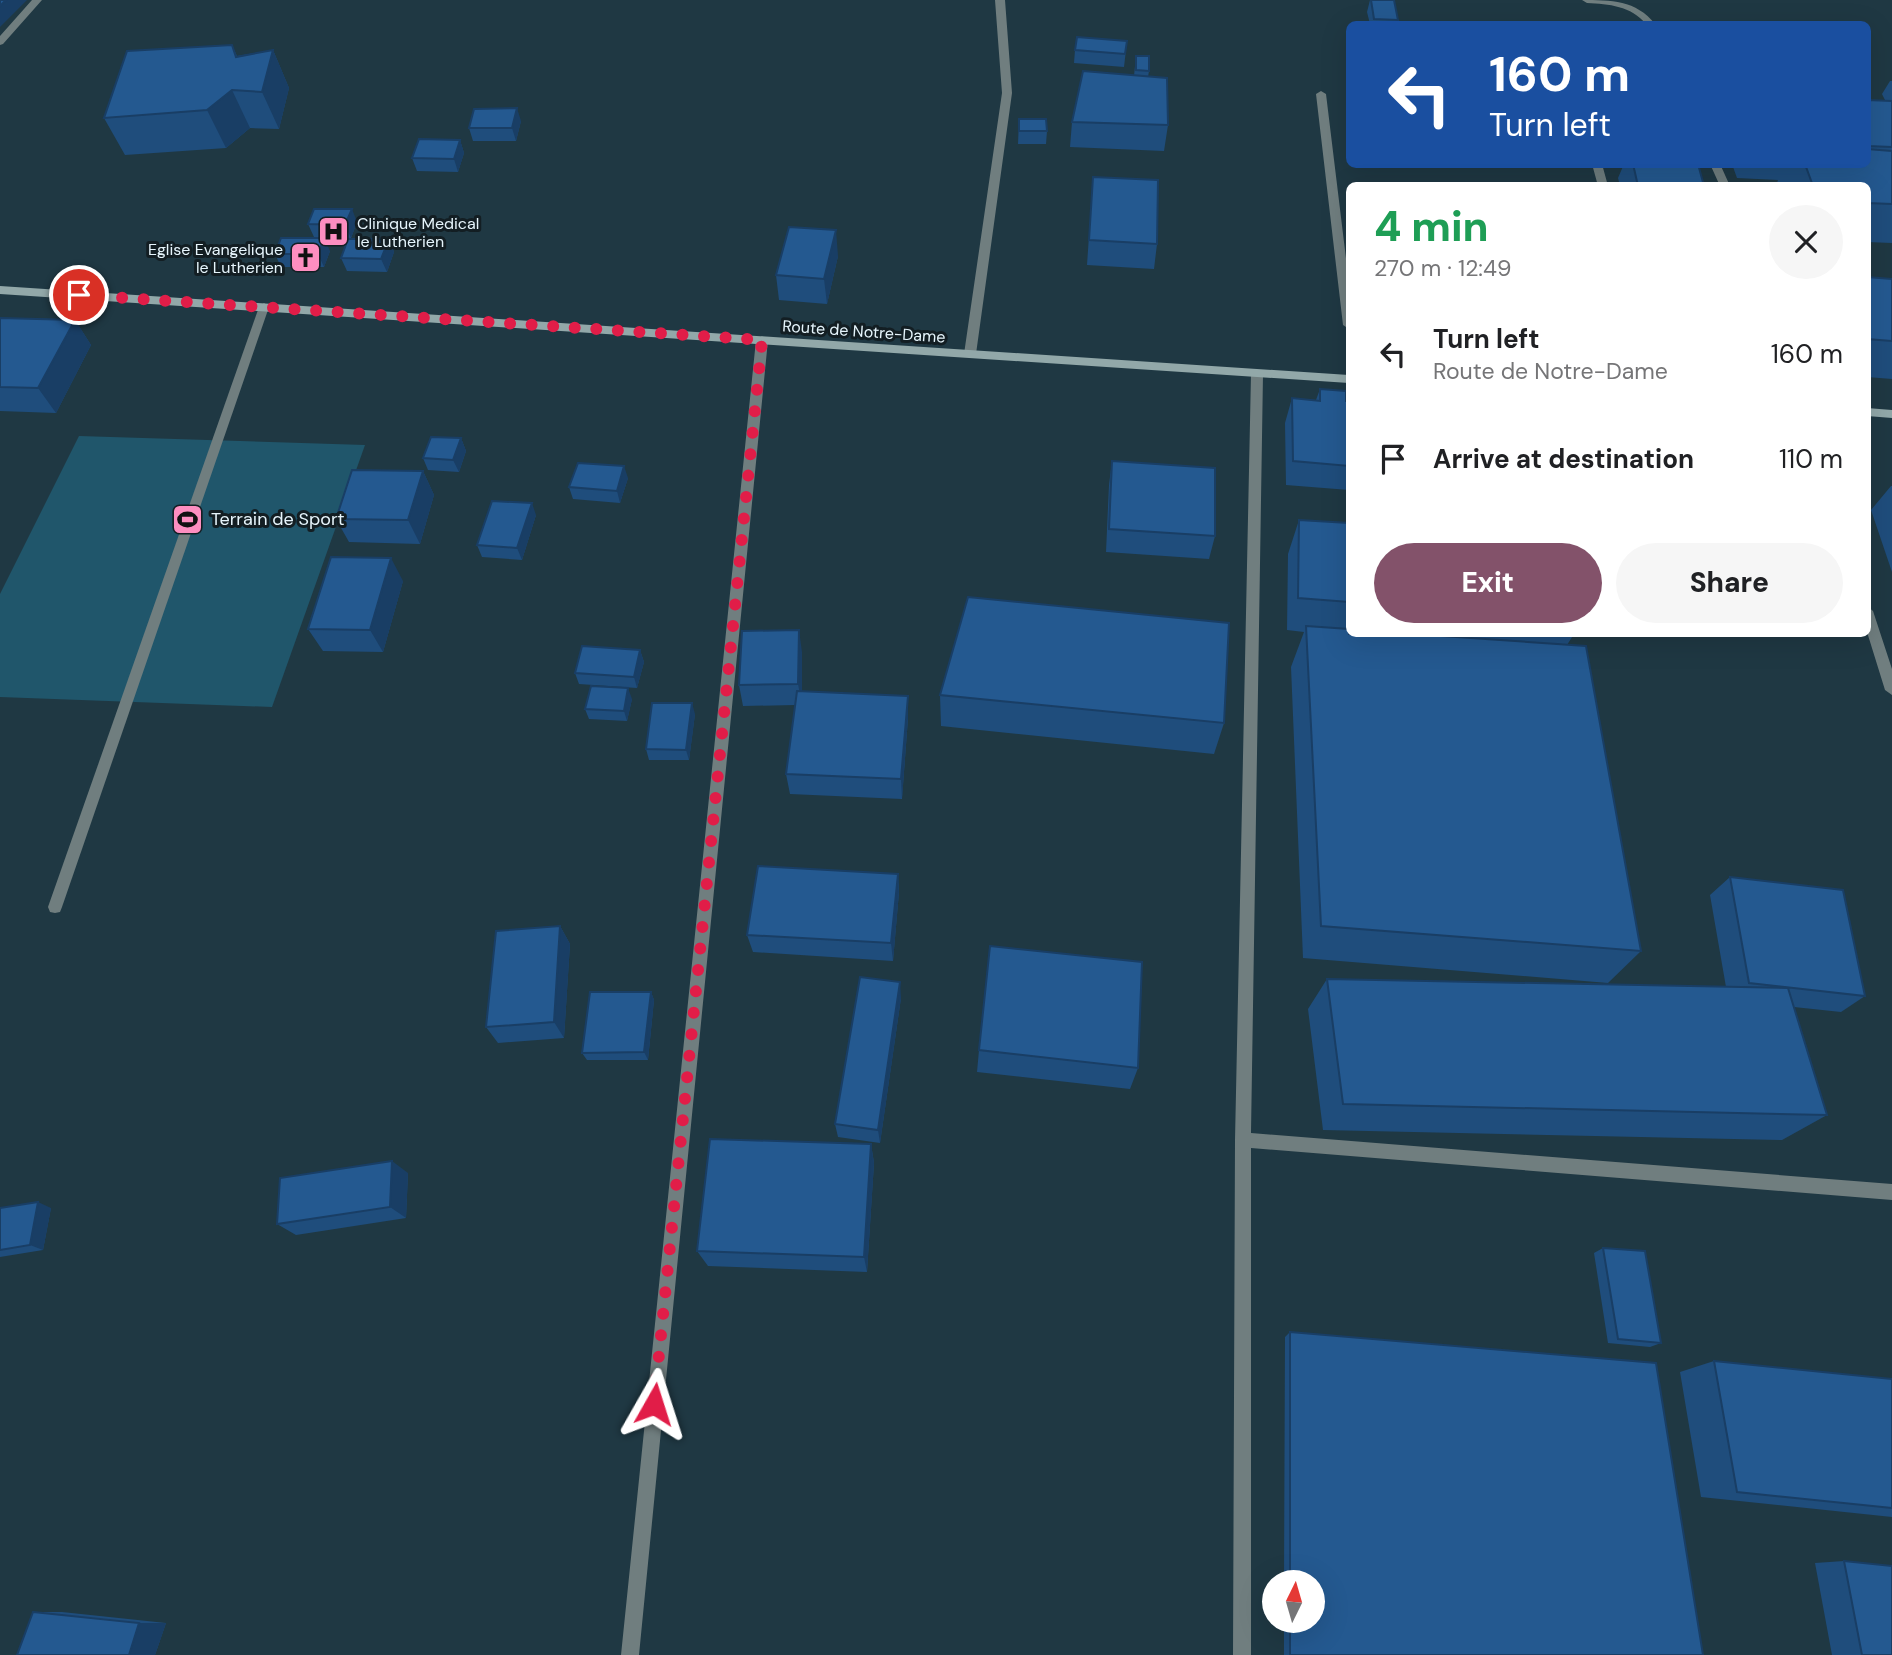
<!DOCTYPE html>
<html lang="en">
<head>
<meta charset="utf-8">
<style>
	:root { --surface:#fff; --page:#f6f6f6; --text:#202124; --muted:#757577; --accent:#83526a }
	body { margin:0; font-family:"DM Sans",sans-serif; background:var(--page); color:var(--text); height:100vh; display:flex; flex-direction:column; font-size:26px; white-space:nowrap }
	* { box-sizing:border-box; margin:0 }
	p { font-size:23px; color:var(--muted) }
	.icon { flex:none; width:38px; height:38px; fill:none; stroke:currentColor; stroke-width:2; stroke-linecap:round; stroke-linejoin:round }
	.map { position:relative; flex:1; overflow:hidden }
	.sheet { position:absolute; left:1346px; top:182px; width:525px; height:455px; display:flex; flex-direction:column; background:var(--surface); border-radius:10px; box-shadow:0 7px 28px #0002 }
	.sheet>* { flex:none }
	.hud { position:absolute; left:1346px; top:21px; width:525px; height:147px; border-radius:10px; box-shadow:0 7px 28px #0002; background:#1a4fa0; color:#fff; overflow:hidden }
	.needle { width:46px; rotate:5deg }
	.tools { position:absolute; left:1262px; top:1570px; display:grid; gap:14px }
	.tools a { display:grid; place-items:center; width:63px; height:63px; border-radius:50%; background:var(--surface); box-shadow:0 7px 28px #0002; font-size:35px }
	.pin { position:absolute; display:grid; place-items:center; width:60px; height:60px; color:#fff; margin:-30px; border:4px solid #fff; border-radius:50%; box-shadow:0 2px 7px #0007 }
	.me { position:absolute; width:77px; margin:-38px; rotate:6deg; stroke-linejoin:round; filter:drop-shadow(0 0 5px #0008) }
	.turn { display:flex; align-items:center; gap:24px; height:147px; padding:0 28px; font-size:32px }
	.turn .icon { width:91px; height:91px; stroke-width:2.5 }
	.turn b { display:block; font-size:49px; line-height:60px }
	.round { display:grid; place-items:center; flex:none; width:74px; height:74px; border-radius:37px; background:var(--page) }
	.head { display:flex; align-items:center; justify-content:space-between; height:119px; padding:0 28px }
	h1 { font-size:42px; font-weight:800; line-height:52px; color:#1e9e55 }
	.primary-button { display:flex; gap:14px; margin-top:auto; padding:14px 28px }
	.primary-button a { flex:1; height:80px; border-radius:42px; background:var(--accent); color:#fff; font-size:28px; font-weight:800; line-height:80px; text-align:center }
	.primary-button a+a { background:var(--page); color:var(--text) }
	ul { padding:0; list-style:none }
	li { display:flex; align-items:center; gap:21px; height:105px; padding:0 28px }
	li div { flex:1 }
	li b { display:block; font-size:26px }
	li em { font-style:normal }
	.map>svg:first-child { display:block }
	.green { fill:#20566b }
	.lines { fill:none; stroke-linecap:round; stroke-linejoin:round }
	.lane { fill:#707e7f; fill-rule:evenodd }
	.street { fill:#707e7f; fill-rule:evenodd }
	.secondary { fill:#92a8a9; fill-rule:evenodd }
	.wall { fill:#1f4d7c }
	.shaded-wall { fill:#193e65 }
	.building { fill:#245990; stroke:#193e65; stroke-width:2 }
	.route { stroke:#e11d48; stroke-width:12; stroke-dasharray:0 21.6 }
	.labels { text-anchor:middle; stroke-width:6; stroke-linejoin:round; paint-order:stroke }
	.far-poi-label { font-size:16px; fill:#e6f5fc; stroke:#131e23; text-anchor:start }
	.far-street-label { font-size:16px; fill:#e6f5fc; stroke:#131e23 }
	.poi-label { font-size:18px; fill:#e6f5fc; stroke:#131e23; text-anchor:start }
</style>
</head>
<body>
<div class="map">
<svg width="1892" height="1655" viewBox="0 0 1892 1655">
	<rect width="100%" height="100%" fill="#1f3843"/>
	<path class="green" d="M 79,436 L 365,445 L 272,707 L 0,697 L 0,594 Z"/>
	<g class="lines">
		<path class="lane" d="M 264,303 L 269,307 L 62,907 L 60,912 L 55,913 L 50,912 L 48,907 L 259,307 Z"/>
		<path class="street" d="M 32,0 L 42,0 L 3,44 L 0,45 L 0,36 Z
			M 995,0 L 1005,0 L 1012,93 L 976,354 L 970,358 L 964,354 L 1002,93 Z
			M 1582,0 C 1611,0 1636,0 1655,24 L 1646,24 C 1631,6 1609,4 1587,3 Z
			M 1321,91 L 1326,94 L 1349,283 L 1349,329 L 1343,325 L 1316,94 Z
			M 1592,164 L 1602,164 L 1608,186 L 1598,186 Z
			M 1710,164 L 1720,164 L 1730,186 L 1720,186 Z
			M 762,336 L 768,340 L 639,1655 L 621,1655 L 756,340 Z
			M 1257,370 L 1263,374 L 1251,1133 L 1892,1184 L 1892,1200 L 1251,1148 L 1251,1655 L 1233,1655 L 1235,1140 L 1251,374 Z
			M 1867,606 L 1873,611 L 1892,669 L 1892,695 L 1885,690 L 1867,632 Z"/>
		<path class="secondary" d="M 0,286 L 1349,375 L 1349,383 L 0,294 Z
			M 1867,408 L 1892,410 L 1892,418 L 1867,416 Z"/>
	</g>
	<path class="wall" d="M 1370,0 L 1394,0 L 1398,20 L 1396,24 L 1370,24 L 1367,12 Z
		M 1127,41 L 1124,67 L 1074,63 L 1075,50 Z
		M 232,45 L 237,56 L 273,50 L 289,88 L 279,129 L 250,128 L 226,148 L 125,155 L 104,118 Z
		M 1136,56 L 1149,71 L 1148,77 L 1168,125 L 1164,151 L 1070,147 L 1072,122 L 1134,76 Z
		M 1890,81 L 1892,81 L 1892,243 L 1867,242 L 1867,186 L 1778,186 L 1777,183 L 1778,180 L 1737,178 L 1732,164 L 1867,164 L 1867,100 L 1885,100 L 1882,94 Z
		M 1019,119 L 1047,131 L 1046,144 L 1018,144 Z
		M 521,121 L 516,141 L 473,141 L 469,128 Z
		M 460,140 L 464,153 L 458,172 L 417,171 L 412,158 Z
		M 1624,164 L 1698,164 L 1704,186 L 1620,186 L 1618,178 Z
		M 1093,177 L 1157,244 L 1154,269 L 1087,265 Z
		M 357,222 L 351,238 L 314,237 L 308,224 Z
		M 389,239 L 394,252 L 387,272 L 347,271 L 341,258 Z
		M 330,251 L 324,267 L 281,267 L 275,254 Z
		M 838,256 L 827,304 L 779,300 L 776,275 Z
		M 1867,277 L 1892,279 L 1892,379 L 1867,377 Z
		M 0,318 L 75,320 L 91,345 L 56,413 L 0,411 Z
		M 1320,389 L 1349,402 L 1349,490 L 1286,485 L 1285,423 L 1292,398 L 1316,400 Z
		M 461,438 L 466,451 L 459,472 L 428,470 L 423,458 Z
		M 1112,461 L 1215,536 L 1209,559 L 1106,552 L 1109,485 Z
		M 423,471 L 434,495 L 420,544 L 349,542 L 336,519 Z
		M 628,478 L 620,503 L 573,499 L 569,487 Z
		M 1891,486 L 1892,486 L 1892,572 L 1871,510 Z
		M 536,515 L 522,560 L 482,557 L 477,545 Z
		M 1299,520 L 1349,523 L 1349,634 L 1574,634 L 1567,645 L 1641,951 L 1608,983 L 1303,958 L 1291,667 L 1304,632 L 1287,630 L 1288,554 Z
		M 403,581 L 383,652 L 323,651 L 308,629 Z
		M 640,650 L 644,662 L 637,688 L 579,684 L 575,673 Z
		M 802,652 L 802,691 L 908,718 L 902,799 L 790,794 L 786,774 L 795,705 L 743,706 L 739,685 Z
		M 940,695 L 1224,723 L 1214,754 L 941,726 Z
		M 632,699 L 627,721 L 589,719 L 585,709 Z
		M 695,714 L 689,760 L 649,760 L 646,749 Z
		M 898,874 L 899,892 L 893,961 L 753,952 L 747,935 Z
		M 1730,877 L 1865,996 L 1841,1012 L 1794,1007 L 1827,1115 L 1782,1140 L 1323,1130 L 1308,1009 L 1327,979 L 1726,987 L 1710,895 Z
		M 560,926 L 570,944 L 564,1038 L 498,1043 L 486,1027 Z
		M 651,992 L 654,1000 L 648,1060 L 587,1060 L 582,1053 Z
		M 901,998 L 880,1143 L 838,1137 L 835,1124 Z
		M 979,1050 L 1138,1068 L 1130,1089 L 977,1072 Z
		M 871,1144 L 874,1163 L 867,1272 L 708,1266 L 697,1251 Z
		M 408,1173 L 406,1218 L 296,1235 L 277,1224 Z
		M 0,1208 L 51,1208 L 43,1250 L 0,1257 Z
		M 1603,1248 L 1661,1343 L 1650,1347 L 1608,1343 L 1594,1253 Z
		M 1290,1332 L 1703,1655 L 1284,1655 L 1284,1620 L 1312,1620 L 1312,1582 L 1284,1582 L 1285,1337 Z
		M 1714,1361 L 1892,1379 L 1892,1517 L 1701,1497 L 1680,1372 Z
		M 1844,1561 L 1892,1655 L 1832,1655 L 1815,1563 Z
		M 33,1612 L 62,1612 L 166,1623 L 155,1655 Z"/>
	<path class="shaded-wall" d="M 6,0 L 27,0 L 0,27 L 0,6 Z
		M 273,50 L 289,88 L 279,129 L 262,92 Z
		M 232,90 L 250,128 L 226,148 L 207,110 Z
		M 517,108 L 521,121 L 516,141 L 512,128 Z
		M 460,140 L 464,153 L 458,172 L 454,159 Z
		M 352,209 L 357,222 L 351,238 L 345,225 Z
		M 836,230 L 838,256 L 827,304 L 824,279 Z
		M 324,238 L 330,251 L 324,267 L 318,254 Z
		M 389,239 L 394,252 L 387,272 L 381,259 Z
		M 75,320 L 91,345 L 56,413 L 38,388 Z
		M 461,438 L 466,451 L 459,472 L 453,460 Z
		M 624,466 L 628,478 L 620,503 L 617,491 Z
		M 423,471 L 434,495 L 420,544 L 408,520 Z
		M 532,503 L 536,515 L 522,560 L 517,548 Z
		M 391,558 L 403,581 L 383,652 L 370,630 Z
		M 799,630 L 802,652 L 802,705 L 798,684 Z
		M 640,650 L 644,662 L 637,688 L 634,677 Z
		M 628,688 L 632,699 L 627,721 L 624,711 Z
		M 908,696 L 908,718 L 902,799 L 901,779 Z
		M 692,703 L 695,714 L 689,760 L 686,750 Z
		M 898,874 L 899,892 L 893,961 L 891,943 Z
		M 560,926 L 570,944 L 564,1038 L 554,1022 Z
		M 900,982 L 901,998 L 880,1143 L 878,1130 Z
		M 651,992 L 654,1000 L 648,1060 L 644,1052 Z
		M 871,1144 L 874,1163 L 867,1272 L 864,1257 Z
		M 392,1161 L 408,1173 L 406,1218 L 390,1207 Z
		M 38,1202 L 51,1208 L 43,1250 L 30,1245 Z
		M 139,1623 L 166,1623 L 155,1655 L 129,1655 Z"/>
	<path class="building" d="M 0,0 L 6,0 L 0,6 Z
		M 1371,0 L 1394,0 L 1398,20 L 1374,19 Z
		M 1077,37 L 1127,41 L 1125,54 L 1075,50 Z
		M 232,45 L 236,57 L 273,50 L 262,92 L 232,90 L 207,110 L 104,118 L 127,51 Z
		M 1136,56 L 1149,56 L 1149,71 L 1136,70 Z
		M 1083,71 L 1167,78 L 1168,125 L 1072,122 Z
		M 1867,100 L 1892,101 L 1892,147 L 1867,146 Z
		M 517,108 L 512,128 L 469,128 L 474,109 Z
		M 1019,119 L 1046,119 L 1047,131 L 1019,131 Z
		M 419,139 L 460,140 L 454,159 L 412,158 Z
		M 1867,149 L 1892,151 L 1892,204 L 1867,203 L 1867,186 L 1813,186 L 1805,164 L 1867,164 Z
		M 1633,164 L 1698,164 L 1704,186 L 1638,186 Z
		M 1093,177 L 1158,180 L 1157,244 L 1089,240 Z
		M 314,209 L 352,209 L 345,225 L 308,224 Z
		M 789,227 L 836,230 L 824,279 L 776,275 Z
		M 281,238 L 324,238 L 318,254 L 275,254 Z
		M 348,239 L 389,239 L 381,259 L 341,258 Z
		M 1867,277 L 1892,279 L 1892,341 L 1867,339 Z
		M 0,318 L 75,320 L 38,388 L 0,387 Z
		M 1320,389 L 1346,391 L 1346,401 L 1349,402 L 1349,466 L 1293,461 L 1292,398 L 1320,401 Z
		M 431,437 L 461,438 L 453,460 L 423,458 Z
		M 1112,461 L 1215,468 L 1215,536 L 1109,529 Z
		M 578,463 L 624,466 L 617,491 L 569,487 Z
		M 352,470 L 423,471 L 408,520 L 336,519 Z
		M 492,501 L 532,503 L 517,548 L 477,545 Z
		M 1299,520 L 1349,523 L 1349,602 L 1298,598 Z
		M 331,557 L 391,558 L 370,630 L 308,629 Z
		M 968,597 L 1229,623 L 1224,723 L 940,695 Z
		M 1306,626 L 1349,629 L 1349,634 L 1412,634 L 1586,646 L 1641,951 L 1321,926 Z
		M 799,630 L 798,684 L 739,685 L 742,631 Z
		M 582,646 L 640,650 L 634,677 L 575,673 Z
		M 591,686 L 628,688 L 624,711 L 585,709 Z
		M 797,691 L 908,696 L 901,779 L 786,774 Z
		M 652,703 L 692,703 L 686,750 L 646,749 Z
		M 758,866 L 898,874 L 891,943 L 747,935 Z
		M 1730,877 L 1843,890 L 1865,996 L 1749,983 Z
		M 560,926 L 554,1022 L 486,1027 L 496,931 Z
		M 990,946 L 1142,962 L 1138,1068 L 979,1050 Z
		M 860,977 L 900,982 L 878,1130 L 835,1124 Z
		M 1327,979 L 1788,988 L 1827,1115 L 1343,1104 Z
		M 590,992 L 651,992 L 644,1052 L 582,1053 Z
		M 710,1139 L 871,1144 L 864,1257 L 697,1251 Z
		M 392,1161 L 390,1207 L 277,1224 L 280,1178 Z
		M 38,1202 L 30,1245 L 0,1250 L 0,1208 Z
		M 1603,1248 L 1645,1251 L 1661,1343 L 1618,1339 Z
		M 1290,1332 L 1656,1363 L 1703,1655 L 1290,1655 L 1290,1620 L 1312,1620 L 1312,1582 L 1290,1582 Z
		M 1714,1361 L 1892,1379 L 1892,1508 L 1737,1492 Z
		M 1844,1561 L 1892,1566 L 1892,1655 L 1862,1655 Z
		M 33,1612 L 139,1623 L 129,1655 L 17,1655 Z"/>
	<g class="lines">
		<path class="route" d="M 79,295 L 762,340 L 654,1404"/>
	</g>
	<defs>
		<symbol id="hospital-square" viewBox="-11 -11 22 22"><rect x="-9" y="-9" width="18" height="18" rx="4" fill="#fd8ec0" stroke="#131e23"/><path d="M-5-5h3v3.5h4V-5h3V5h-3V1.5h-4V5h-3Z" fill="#111"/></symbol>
		<symbol id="church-square" viewBox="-11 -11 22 22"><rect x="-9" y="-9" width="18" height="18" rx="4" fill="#fd8ec0" stroke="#131e23"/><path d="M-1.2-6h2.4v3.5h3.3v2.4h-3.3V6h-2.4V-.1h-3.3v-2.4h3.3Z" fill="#111"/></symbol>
		<symbol id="stadium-square" viewBox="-11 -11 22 22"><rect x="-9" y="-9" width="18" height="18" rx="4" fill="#fd8ec0" stroke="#131e23"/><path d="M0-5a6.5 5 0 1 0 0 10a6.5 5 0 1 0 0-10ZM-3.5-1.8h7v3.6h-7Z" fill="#111"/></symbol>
	</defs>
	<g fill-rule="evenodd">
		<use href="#hospital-square" x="316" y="214" width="35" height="35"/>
		<use href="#church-square" x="288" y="240" width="35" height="35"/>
		<use href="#stadium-square" x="170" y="502" width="35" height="35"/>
	</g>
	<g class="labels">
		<g class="far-poi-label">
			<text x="357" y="229">Clinique Medical<tspan x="357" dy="18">le Lutherien</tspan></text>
			<text x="283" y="255" text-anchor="end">Eglise Evangelique<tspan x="283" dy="18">le Lutherien</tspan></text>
		</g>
		<g class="far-street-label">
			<text transform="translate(864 331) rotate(4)" y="6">Route de Notre-Dame</text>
		</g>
		<g class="poi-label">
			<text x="211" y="525">Terrain de Sport</text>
		</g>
	</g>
</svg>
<div class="tools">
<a><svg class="needle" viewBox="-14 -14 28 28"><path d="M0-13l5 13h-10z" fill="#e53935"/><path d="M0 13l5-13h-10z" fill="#757577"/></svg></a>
</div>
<div class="pin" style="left:79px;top:295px;background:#d93025"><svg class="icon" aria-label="arrive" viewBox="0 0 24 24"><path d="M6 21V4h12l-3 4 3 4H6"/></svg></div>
<svg class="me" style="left:654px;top:1404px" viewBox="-20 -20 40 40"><path d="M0-17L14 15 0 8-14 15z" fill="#e11d48" stroke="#fff" stroke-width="4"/></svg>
<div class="hud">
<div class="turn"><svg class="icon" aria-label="left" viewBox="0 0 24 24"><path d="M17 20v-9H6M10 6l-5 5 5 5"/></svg><div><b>160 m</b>Turn left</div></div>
</div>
<section class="sheet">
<div class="head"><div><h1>4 min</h1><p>270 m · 12:49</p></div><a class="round"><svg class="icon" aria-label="close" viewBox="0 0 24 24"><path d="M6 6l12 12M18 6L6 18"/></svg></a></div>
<ul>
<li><svg class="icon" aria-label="left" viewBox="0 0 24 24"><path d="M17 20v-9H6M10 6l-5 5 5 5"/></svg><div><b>Turn left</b><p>Route de Notre-Dame</p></div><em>160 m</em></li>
<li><svg class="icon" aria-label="arrive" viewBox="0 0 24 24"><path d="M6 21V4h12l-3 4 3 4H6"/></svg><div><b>Arrive at destination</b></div><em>110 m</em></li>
</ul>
<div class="primary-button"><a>Exit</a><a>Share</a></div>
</section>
</div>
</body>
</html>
